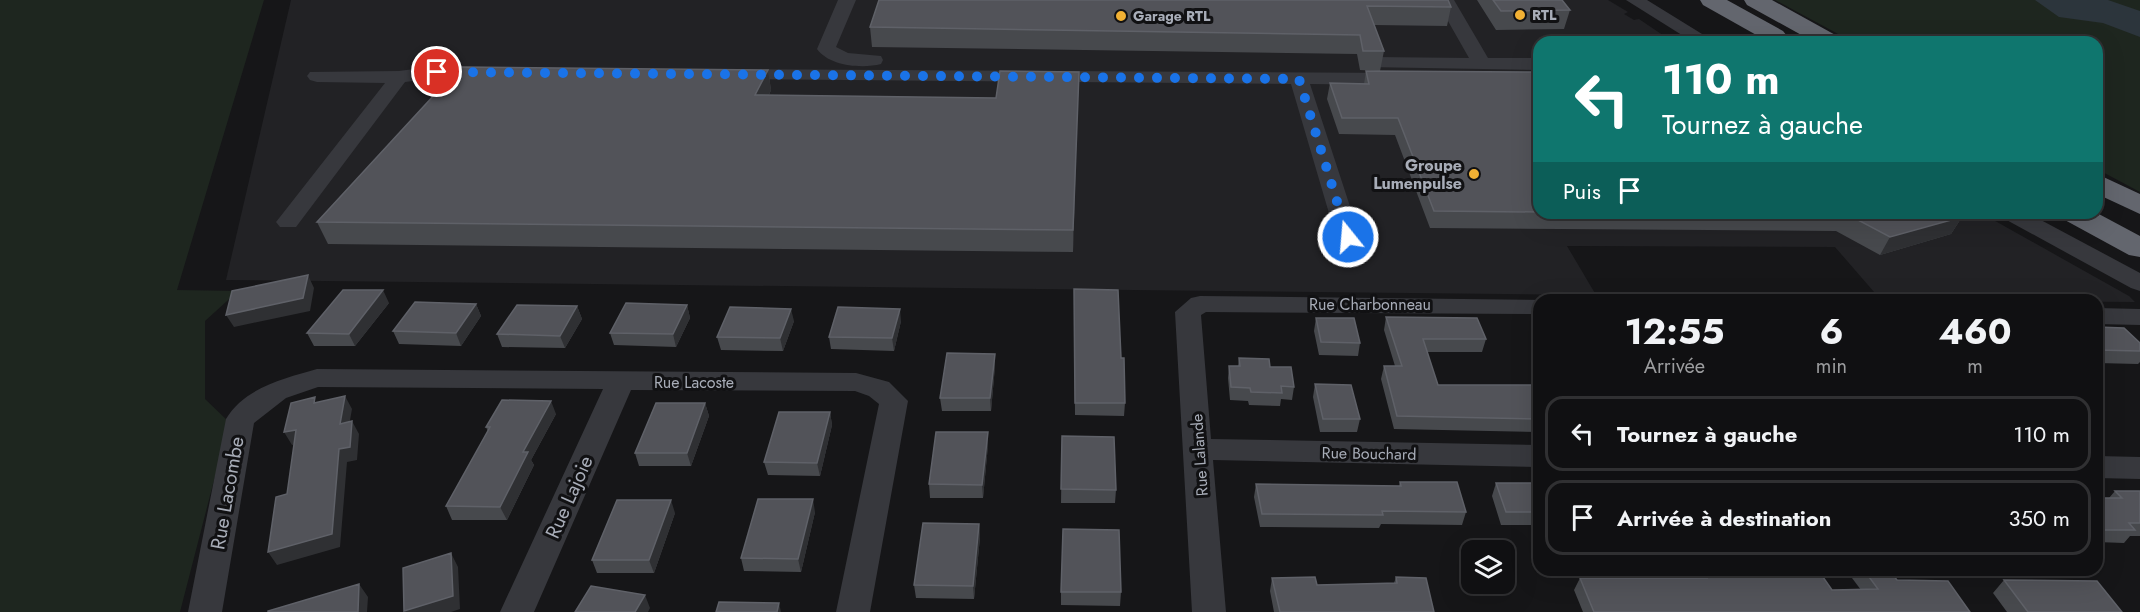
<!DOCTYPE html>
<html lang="fr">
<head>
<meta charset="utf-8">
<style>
	:root { --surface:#101012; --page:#19191b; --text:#f1f3f6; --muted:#9c9d9f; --line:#303032 }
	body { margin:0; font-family:Jost,sans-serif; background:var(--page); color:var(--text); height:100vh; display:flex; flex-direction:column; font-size:22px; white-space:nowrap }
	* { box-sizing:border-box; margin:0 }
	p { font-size:20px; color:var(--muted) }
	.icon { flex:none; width:33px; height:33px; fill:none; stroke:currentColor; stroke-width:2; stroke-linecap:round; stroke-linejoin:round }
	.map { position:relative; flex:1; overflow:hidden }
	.side { position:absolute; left:1533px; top:294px; width:570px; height:282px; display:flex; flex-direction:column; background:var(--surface); border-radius:18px; box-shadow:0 6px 24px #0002,0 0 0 2px var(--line) }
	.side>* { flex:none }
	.top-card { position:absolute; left:1533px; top:36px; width:570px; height:183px; border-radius:18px; box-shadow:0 6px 24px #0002,0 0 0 2px var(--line); background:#0f766e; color:#fff; overflow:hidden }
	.buttons { position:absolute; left:1461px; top:540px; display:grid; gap:12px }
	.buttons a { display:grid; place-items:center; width:54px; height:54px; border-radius:12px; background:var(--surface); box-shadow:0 6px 24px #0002,0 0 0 2px var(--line); font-size:30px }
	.pin { position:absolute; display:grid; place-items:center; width:51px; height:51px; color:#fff; margin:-26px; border:3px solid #fff; border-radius:50%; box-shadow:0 2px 6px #0007 }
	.me { position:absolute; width:66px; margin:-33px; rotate:343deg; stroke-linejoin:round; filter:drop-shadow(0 0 4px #0008) }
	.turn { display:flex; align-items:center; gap:21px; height:126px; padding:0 30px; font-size:27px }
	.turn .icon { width:78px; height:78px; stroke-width:2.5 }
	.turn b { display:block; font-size:42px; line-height:51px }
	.then { display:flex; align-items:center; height:57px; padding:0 30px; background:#0003; gap:12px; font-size:22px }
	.eta { display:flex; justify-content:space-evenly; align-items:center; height:102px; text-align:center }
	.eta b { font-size:36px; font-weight:700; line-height:42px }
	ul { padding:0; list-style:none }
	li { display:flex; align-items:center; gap:18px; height:75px; margin:0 12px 9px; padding:0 18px; border:3px solid var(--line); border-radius:18px }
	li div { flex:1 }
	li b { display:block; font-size:22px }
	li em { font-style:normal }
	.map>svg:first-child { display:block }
	.built { fill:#222225 }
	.green { fill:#1e261f }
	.water { fill:#2c353c }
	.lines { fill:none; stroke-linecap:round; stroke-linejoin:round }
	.minor { fill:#37383d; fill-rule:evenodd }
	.highway { fill:#63666e; fill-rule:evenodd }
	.wall { fill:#47494d }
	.shaded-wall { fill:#2f3033 }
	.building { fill:#525359; stroke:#5f6168; stroke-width:1.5 }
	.route { stroke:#1a73e8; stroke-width:10; stroke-dasharray:0 18 }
	.poi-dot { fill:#f2b134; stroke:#111113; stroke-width:2 }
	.labels { text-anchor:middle; stroke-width:6; stroke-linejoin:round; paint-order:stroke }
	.far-poi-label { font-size:14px; font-weight:bold; fill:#a8adb8; stroke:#111113; text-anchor:start }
	.poi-label { font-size:16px; font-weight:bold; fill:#a8adb8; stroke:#111113; text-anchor:end }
	.street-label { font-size:16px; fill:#a8adb8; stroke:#111113 }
	.near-street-label { font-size:20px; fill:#a8adb8; stroke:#111113 }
</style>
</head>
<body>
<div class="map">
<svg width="2140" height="612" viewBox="0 0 2140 612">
	<rect width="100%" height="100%" fill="#161618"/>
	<path class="built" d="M 291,0 L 1608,0 L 1628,12 L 1624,14 L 1634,20 L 1639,19 L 1673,42 L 1539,42 L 1539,213 L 1981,213 L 2129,296 L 2135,302 L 1881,300 L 1835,247 L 1567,246 L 1596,295 L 226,280 Z"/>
	<path class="green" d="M 0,0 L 264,0 L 177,290 L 238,291 L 205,321 L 205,399 L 229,422 L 180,612 L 0,612 Z
		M 1775,0 L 2140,0 L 2140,192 L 2097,169 L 2097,42 L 1853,42 Z"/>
	<path class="water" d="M 2035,0 L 2108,0 L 2140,11 L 2140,37 L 2103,23 L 2059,17 Z"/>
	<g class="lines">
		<path class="minor" d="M 838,0 L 856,0 L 836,47 L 848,53 L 881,56 L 883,60 L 881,64 C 862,69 829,66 817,49 Z
			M 1436,0 L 1454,0 L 1488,58 L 1539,58 L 1539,70 L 1366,67 L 1364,63 L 1373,57 L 1469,58 Z
			M 1626,0 L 1647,0 L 1715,42 L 1693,42 Z
			M 437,66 L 489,67 L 499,73 L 489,79 L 437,78 L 405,82 L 296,227 L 280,227 L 276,222 L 280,217 L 385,83 L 317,82 L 310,80 L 307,76 L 310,72 L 399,71 Z
			M 735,69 L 1398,73 L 1408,79 L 1398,85 L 1310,84 L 1360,237 L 1356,242 L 1340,242 L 1336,237 L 1291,84 L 728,79 L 725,75 Z
			M 2000,213 L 2028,213 L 2140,273 L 2140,291 L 2131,288 L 2003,218 Z
			M 1200,296 L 1547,300 L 1539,300 L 1539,314 L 1206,312 L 1201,315 L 1211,439 L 1539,445 L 1539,467 L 1213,460 L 1226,612 L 1192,612 L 1175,312 L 1191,298 Z
			M 2097,308 L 2140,309 L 2140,325 L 2097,324 Z
			M 317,369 L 856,373 L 889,382 L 908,401 L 870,612 L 836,612 L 879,404 L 869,396 L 855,391 L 631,390 L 534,612 L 500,612 L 603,389 L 318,387 L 286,398 L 254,423 L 222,612 L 188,612 L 226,419 C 244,388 285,378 317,369 Z
			M 2097,456 L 2140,457 L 2140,479 L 2097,478 Z"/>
		<path class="highway" d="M 1700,0 L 1727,0 L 1783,31 L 1787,36 L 1779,42 L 1767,41 L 1703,5 Z
			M 1744,0 L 1772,0 L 1839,37 L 1843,42 L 1814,42 L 1747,5 Z
			M 2097,174 L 2140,194 L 2140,214 L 2097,194 Z
			M 2059,213 L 2097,213 L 2140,236 L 2140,257 L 2129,255 L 2063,219 Z"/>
	</g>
	<path class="wall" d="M 879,0 L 1451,7 L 1447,26 L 1374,25 L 1384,51 L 1380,71 L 1360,70 L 1357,54 L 872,47 L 870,27 Z
		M 1477,0 L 1562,0 L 1570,10 L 1564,29 L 1496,30 Z
		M 768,70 L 771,90 L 769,95 L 996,98 L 1078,92 L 1073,252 L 328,244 L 317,222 Z
		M 1366,71 L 1539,72 L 1539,213 L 1955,213 L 1962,217 L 1951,234 L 1880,255 L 1836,231 L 1430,228 L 1395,135 L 1339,134 L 1327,99 L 1330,83 L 1364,84 Z
		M 1074,289 L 1121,358 L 1125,403 L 1124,416 L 1075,415 Z
		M 389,303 L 355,346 L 314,346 L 307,333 Z
		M 476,304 L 481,316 L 461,346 L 399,344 L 393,331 Z
		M 687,305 L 690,318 L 676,347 L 614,345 L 610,333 Z
		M 577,306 L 582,319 L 565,348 L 502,347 L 497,334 Z
		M 1386,317 L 1486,339 L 1482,352 L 1427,352 L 1438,385 L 1539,385 L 1539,432 L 1394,429 L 1381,379 L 1384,366 L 1395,366 L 1384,330 Z
		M 1316,318 L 1360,343 L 1358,356 L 1319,355 L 1314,331 Z
		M 794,321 L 783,351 L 721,350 L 717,337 Z
		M 901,321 L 894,351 L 831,349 L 829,337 Z
		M 2097,327 L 2140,343 L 2140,362 L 2138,364 L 2097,363 Z
		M 995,354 L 995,366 L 991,411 L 942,411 L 940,398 Z
		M 1239,358 L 1270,367 L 1294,387 L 1292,400 L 1281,399 L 1280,406 L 1249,405 L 1248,401 L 1230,400 L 1228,378 L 1229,366 L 1238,366 Z
		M 1315,384 L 1360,419 L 1357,432 L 1320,432 L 1313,397 Z
		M 705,403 L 709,416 L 691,466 L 639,466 L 635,453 Z
		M 830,412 L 832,425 L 820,476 L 768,475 L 764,462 Z
		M 556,414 L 531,460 L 534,465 L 507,520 L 452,520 L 446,506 L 488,432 L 486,427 Z
		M 988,432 L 988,445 L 983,498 L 930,498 L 929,484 Z
		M 1062,436 L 1116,490 L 1115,503 L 1061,503 Z
		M 1400,482 L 1466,512 L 1462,525 L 1381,524 L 1379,528 L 1260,527 L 1254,497 L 1256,484 L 1399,486 Z
		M 1496,483 L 1539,483 L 1539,525 L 1501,525 L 1492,496 Z
		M 2115,491 L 2140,491 L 2140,536 L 2130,536 L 2124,543 L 2097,542 L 2097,498 L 2109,498 Z
		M 815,512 L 801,572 L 744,571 L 741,558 Z
		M 675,513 L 654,573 L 597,573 L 592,560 Z
		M 979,524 L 980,537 L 974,599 L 916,598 L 914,585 Z
		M 1700,570 L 1760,570 L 1764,576 L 1832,590 L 1861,590 L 1846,570 L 1889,570 L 1897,580 L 1970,612 L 1583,612 L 1574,590 L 1580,578 L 1695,578 Z
		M 1396,577 L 1434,612 L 1274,612 L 1270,591 L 1272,578 L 1317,585 L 1394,583 Z
		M 2004,580 L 2122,612 L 2007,612 L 1993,593 Z
		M 1061,592 L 1121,592 L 1120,606 L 1061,605 Z"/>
	<path class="shaded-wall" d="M 768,70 L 771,90 L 759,116 L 755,95 Z
		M 1079,72 L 1078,92 L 1073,252 L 1073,230 Z
		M 1962,217 L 1951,234 L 1880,255 L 1890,237 Z
		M 308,275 L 314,288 L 310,311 L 234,327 L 226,315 Z
		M 383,290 L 389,303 L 355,346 L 349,334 Z
		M 476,304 L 481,316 L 461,346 L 456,333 Z
		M 687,305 L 690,318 L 676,347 L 673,334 Z
		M 577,306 L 582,319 L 565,348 L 560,336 Z
		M 791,309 L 794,321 L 783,351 L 780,338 Z
		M 900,309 L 901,321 L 894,351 L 892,338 Z
		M 995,354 L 995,366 L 991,411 L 990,398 Z
		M 345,396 L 352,409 L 347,437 L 340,424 Z
		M 551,401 L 556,414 L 531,460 L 534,465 L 507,520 L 500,507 L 523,452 Z
		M 705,403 L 709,416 L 691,466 L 687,453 Z
		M 830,412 L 832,425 L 820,476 L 817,463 Z
		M 352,421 L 359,434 L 357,460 L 347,462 L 340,547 L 277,565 L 268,552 L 339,449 Z
		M 296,430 L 304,443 L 292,445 L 284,432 Z
		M 988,432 L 988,445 L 983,498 L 982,485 Z
		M 813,499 L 815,512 L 801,572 L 798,559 Z
		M 671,500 L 675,513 L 654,573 L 649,560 Z
		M 979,524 L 980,537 L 974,599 L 973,586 Z
		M 451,553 L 458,567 L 460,609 L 451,612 L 404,612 Z
		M 359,584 L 368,597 L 367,612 L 358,612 Z
		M 645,595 L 650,608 L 648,612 L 635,612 Z
		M 779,603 L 781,612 L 777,612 Z"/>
	<path class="building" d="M 879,0 L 1448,0 L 1451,7 L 1367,6 L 1384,51 L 1363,51 L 1360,35 L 870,27 Z
		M 1493,0 L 1562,0 L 1570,10 L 1501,11 Z
		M 460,67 L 768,70 L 755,95 L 996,98 L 1000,71 L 1079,72 L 1073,230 L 317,222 Z
		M 1366,71 L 1539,72 L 1539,212 L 1434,211 L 1398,118 L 1342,118 L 1330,83 L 1369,84 Z
		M 1836,213 L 1955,213 L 1962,217 L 1890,237 L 1845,213 Z
		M 308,275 L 303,298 L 226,315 L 232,291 Z
		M 1074,289 L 1118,290 L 1121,358 L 1124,358 L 1125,403 L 1075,403 Z
		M 343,290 L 383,290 L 349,334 L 307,333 Z
		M 415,302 L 476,304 L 456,333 L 393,331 Z
		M 626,303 L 687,305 L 673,334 L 610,333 Z
		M 517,305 L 577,306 L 560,336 L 497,334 Z
		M 730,307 L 791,309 L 780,338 L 717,337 Z
		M 838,307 L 900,309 L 892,338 L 829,337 Z
		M 1386,317 L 1477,318 L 1486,339 L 1423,339 L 1438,385 L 1539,385 L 1539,419 L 1397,416 L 1384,366 L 1402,366 Z
		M 1316,318 L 1354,318 L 1360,343 L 1321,342 Z
		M 2097,327 L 2124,328 L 2140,343 L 2140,351 L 2097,350 Z
		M 947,353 L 995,354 L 990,398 L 940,398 Z
		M 1239,358 L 1269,359 L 1270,367 L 1291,367 L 1294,387 L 1281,386 L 1282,393 L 1251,392 L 1250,388 L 1231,387 L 1229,366 L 1240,366 Z
		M 1315,384 L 1351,385 L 1360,419 L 1323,419 Z
		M 345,396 L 340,424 L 352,421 L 350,447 L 339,449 L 332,534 L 268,552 L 276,497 L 287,494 L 296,430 L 284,432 L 291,403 L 315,397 L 314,403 Z
		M 502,400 L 551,401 L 523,452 L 528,452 L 500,507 L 446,506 L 490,427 L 486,427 Z
		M 656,403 L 705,403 L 687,453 L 635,453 Z
		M 779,412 L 830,412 L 817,463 L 764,462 Z
		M 936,432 L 988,432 L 982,485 L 929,484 Z
		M 1062,436 L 1114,437 L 1116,490 L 1061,489 Z
		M 1400,482 L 1457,482 L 1466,512 L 1382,511 L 1383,515 L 1262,514 L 1256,484 L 1401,486 Z
		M 1496,483 L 1539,483 L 1539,512 L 1506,512 Z
		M 2115,491 L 2140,491 L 2140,523 L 2129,523 L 2135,530 L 2097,530 L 2097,498 L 2122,498 Z
		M 758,499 L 813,499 L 798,559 L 741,558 Z
		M 617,500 L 671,500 L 649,560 L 592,560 Z
		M 923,523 L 979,524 L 973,586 L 914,585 Z
		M 1063,529 L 1119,530 L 1121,592 L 1061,592 Z
		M 451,553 L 453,596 L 404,611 L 403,568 Z
		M 1703,570 L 1760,570 L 1764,576 L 1823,577 L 1832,590 L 1878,589 L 1864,570 L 1889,570 L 1897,580 L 1948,581 L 1970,612 L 1594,612 L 1580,578 L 1707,578 Z
		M 1315,577 L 1317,585 L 1397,583 L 1396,577 L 1426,578 L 1434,612 L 1280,612 L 1272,578 Z
		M 2004,580 L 2097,581 L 2122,612 L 2028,612 Z
		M 359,584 L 358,612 L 268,612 L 268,611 Z
		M 591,586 L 645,595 L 635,612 L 575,612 Z
		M 719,602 L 779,603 L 777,612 L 716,612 Z"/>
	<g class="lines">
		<path class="route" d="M 437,72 L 1299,79 L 1348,237"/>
	</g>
	<g class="poi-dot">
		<circle cx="1520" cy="15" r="6"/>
		<circle cx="1121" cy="16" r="6"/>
		<circle cx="1474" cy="174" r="6"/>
	</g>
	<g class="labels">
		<g class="far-poi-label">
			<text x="1532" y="20">RTL</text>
			<text x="1133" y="21">Garage RTL</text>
		</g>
		<g class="poi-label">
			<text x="1462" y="171">Groupe<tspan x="1462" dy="18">Lumenpulse</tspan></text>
		</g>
		<g class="street-label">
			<text x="1370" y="310">Rue Charbonneau</text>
			<text x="694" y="388">Rue Lacoste</text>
			<text transform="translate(1369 453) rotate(1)" y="6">Rue Bouchard</text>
			<text transform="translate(1199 455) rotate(-94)" y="6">Rue Lalande</text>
		</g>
		<g class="near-street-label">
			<text transform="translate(227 493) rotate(-80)" y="7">Rue Lacombe</text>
			<text transform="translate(569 497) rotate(-66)" y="7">Rue Lajoie</text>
		</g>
	</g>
</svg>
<div class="buttons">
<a><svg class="icon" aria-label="layers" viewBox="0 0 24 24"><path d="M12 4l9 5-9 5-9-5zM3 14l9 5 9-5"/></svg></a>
</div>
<div class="pin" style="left:437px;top:72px;background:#d93025"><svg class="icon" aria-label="arrive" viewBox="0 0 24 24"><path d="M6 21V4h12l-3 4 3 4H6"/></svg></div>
<svg class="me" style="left:1348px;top:237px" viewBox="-20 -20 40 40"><circle r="17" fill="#1a73e8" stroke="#fff" stroke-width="3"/><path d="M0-11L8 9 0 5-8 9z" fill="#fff"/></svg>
<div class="top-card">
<div class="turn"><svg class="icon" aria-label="left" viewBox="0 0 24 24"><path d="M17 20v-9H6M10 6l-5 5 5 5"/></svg><div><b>110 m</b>Tournez à gauche</div></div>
<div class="then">Puis<svg class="icon" aria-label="arrive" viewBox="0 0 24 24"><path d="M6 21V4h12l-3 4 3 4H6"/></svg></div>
</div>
<section class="side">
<div class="eta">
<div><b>12:55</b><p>Arrivée</p></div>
<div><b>6</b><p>min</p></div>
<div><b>460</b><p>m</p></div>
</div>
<ul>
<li><svg class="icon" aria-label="left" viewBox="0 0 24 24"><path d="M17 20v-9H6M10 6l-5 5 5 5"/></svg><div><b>Tournez à gauche</b></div><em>110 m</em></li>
<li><svg class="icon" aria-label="arrive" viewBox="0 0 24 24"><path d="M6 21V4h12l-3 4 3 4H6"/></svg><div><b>Arrivée à destination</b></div><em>350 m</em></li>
</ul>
</section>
</div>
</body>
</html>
